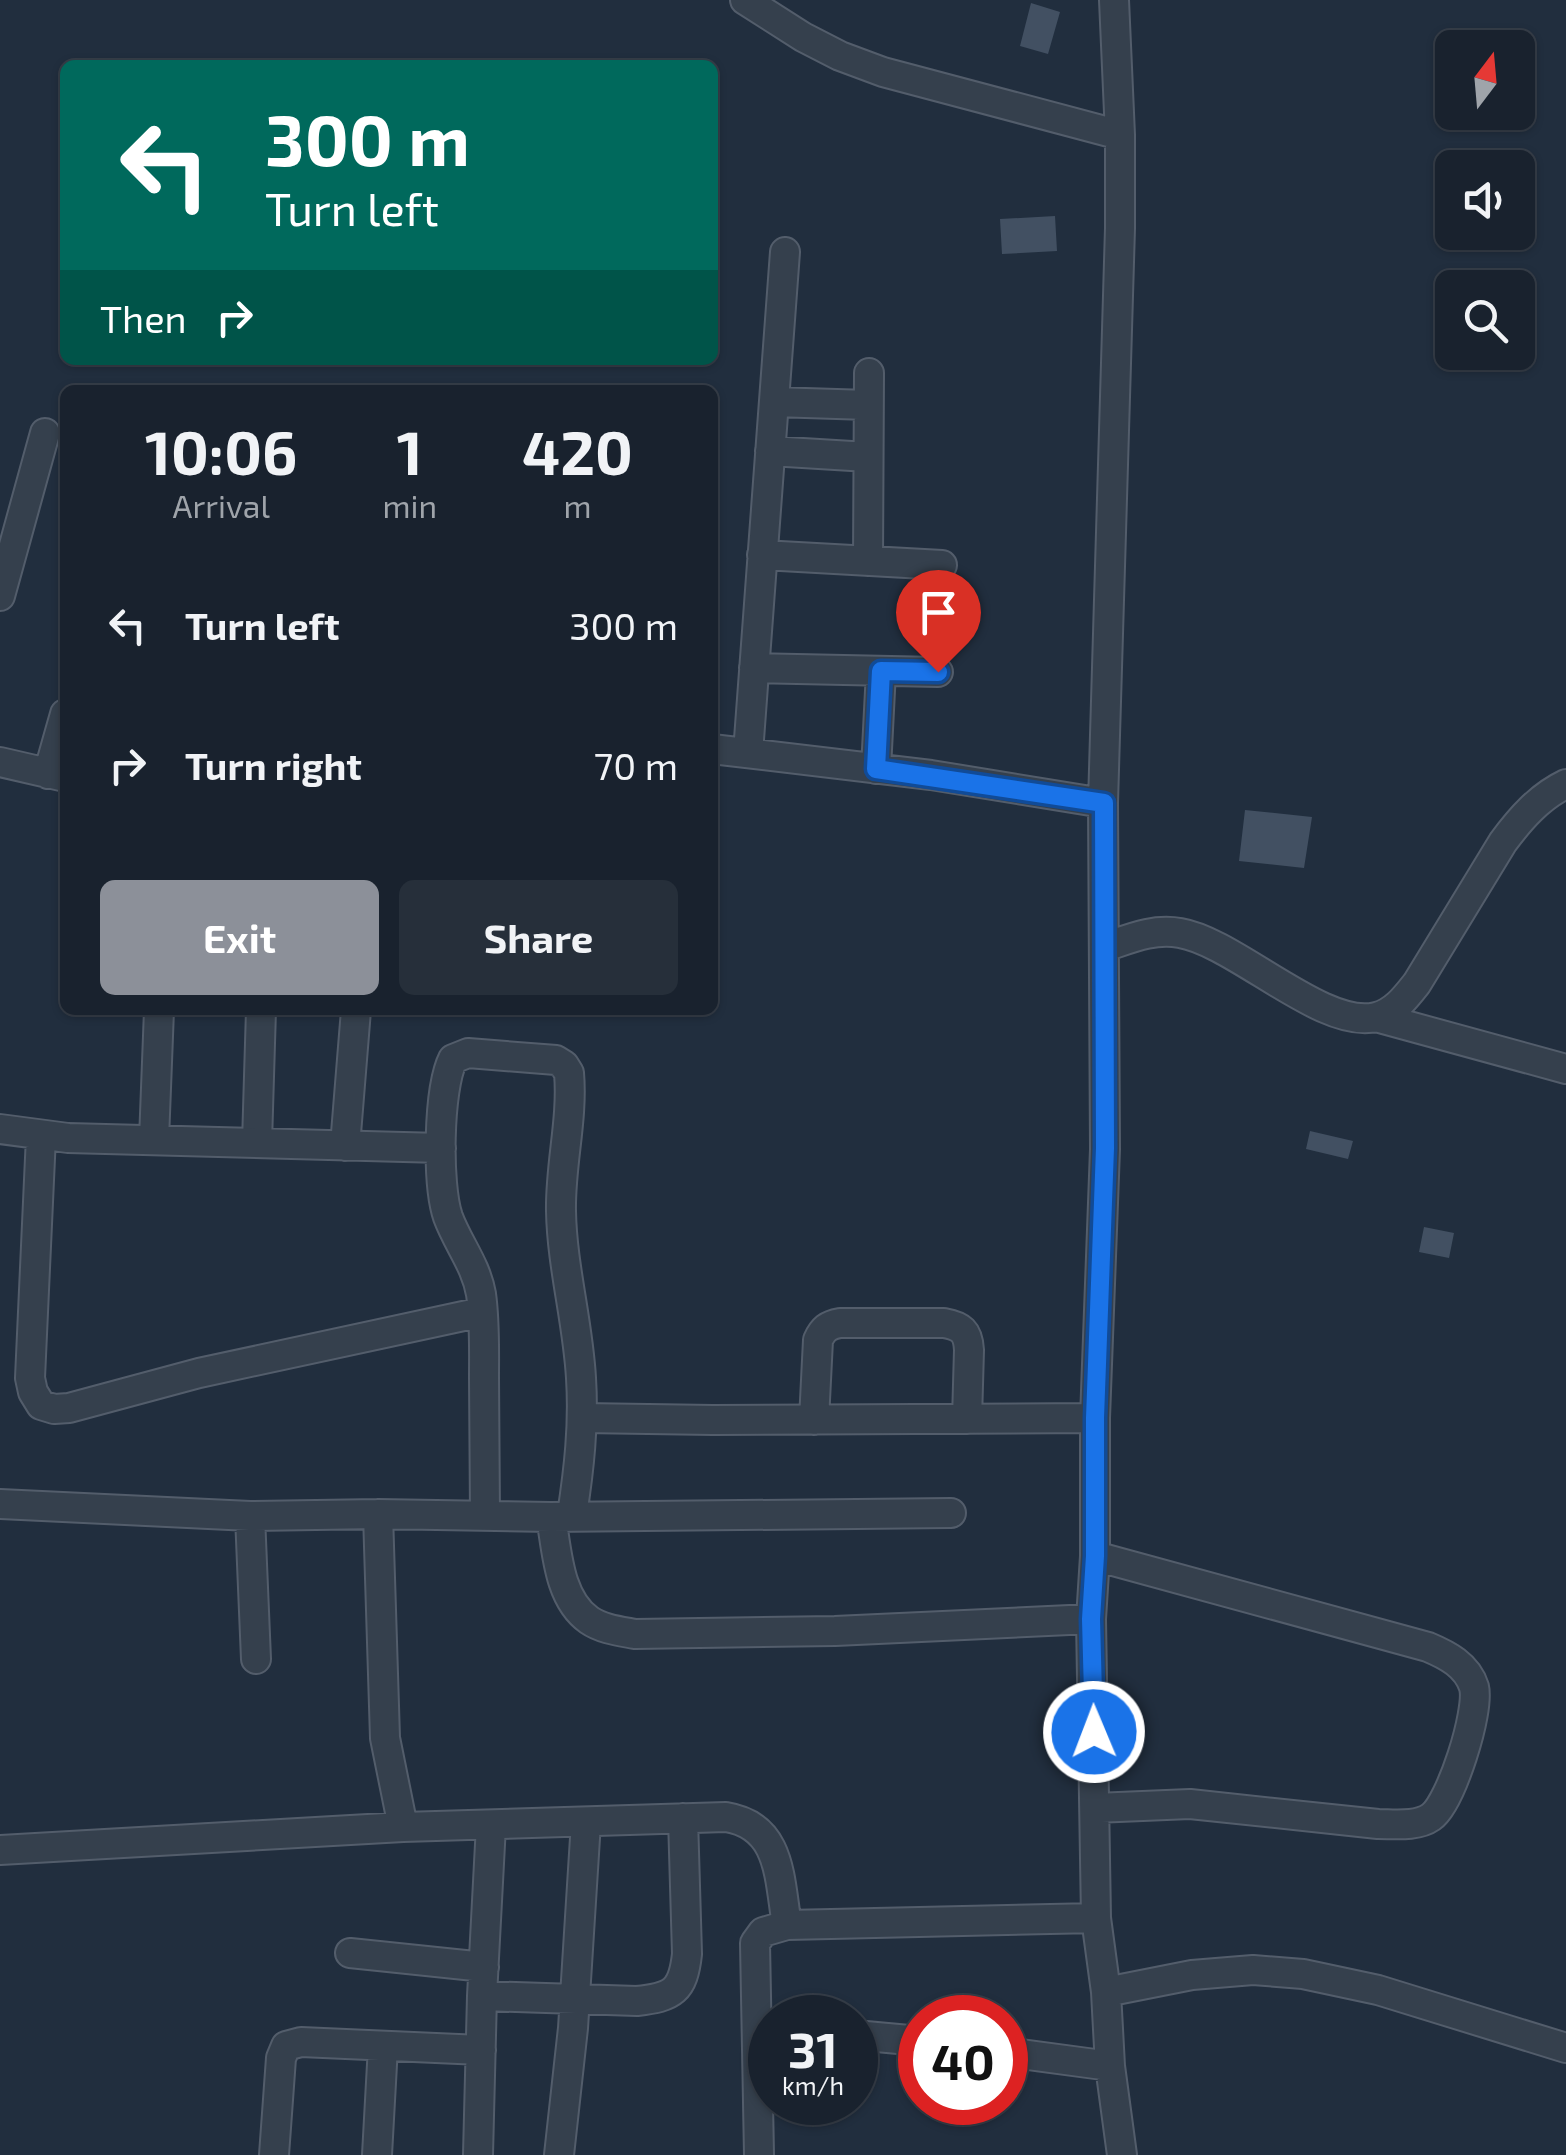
<!DOCTYPE html>
<html lang="en">
<head>
<meta charset="utf-8">
<style>
	:root { --surface:#19222e; --page:#262f3a; --text:#f1f3f6; --muted:#9fa4aa; --line:#373f4a; --accent:#8c9099 }
	body { margin:0; font-family:"Exo 2",sans-serif; background:var(--page); color:var(--text); height:100vh; display:flex; flex-direction:column; font-size:38px; white-space:nowrap }
	* { box-sizing:border-box; margin:0 }
	p { font-size:32px; color:var(--muted) }
	.icon { flex:none; width:55px; height:55px; fill:none; stroke:currentColor; stroke-width:2; stroke-linecap:round; stroke-linejoin:round }
	.map { position:relative; flex:1; overflow:hidden }
	.details { position:absolute; left:60px; top:385px; width:658px; height:630px; display:flex; flex-direction:column; background:var(--surface); border-radius:15px; box-shadow:0 2px 8px #0004,0 0 0 2px var(--line) }
	.details>* { flex:none }
	.top-card { position:absolute; left:60px; top:60px; width:658px; height:305px; border-radius:15px; box-shadow:0 2px 8px #0004,0 0 0 2px var(--line); background:#00695c; color:#fff; overflow:hidden }
	.needle { width:65px; rotate:16deg }
	.controls { position:absolute; left:1435px; top:30px; display:grid; gap:20px }
	.controls a { display:grid; place-items:center; width:100px; height:100px; border-radius:15px; background:var(--surface); box-shadow:0 2px 8px #0004,0 0 0 2px var(--line); font-size:50px }
	.speed { position:absolute; left:748px; top:1995px; display:flex; gap:20px; font-size:50px; font-weight:700; text-align:center }
	.speed>* { display:grid; place-content:center; width:130px; height:130px; border-radius:50%; background:var(--surface); box-shadow:0 2px 8px #0004,0 0 0 2px var(--line); line-height:1 }
	.speed small { font-size:25px; font-weight:400 }
	.speed .limit { border:15px solid #d22; background:#fff; color:#111 }
	.pin { position:absolute; display:grid; place-items:center; width:85px; height:85px; color:#fff; margin:-102px -42px; border-radius:50% 50% 50% 0; rotate:-45deg; box-shadow:0 0 10px #0007 }
	.pin .icon { rotate:45deg }
	.me { position:absolute; width:110px; margin:-55px; rotate:359deg; stroke-linejoin:round; filter:drop-shadow(0 0 8px #0008) }
	.turn { display:flex; align-items:center; gap:35px; height:210px; padding:0 40px; font-size:45px }
	.turn .icon { width:130px; height:130px; stroke-width:2.5 }
	.turn b { display:block; font-size:70px; line-height:85px }
	.then { display:flex; align-items:center; height:95px; padding:0 40px; background:#0003; gap:20px; font-size:38px }
	.eta { display:flex; justify-content:space-evenly; align-items:center; height:170px; text-align:center }
	.eta b { font-size:60px; font-weight:700; line-height:70px }
	.button { display:flex; gap:20px; margin-top:auto; padding:20px 40px }
	.button a { flex:1; height:115px; border-radius:15px; background:var(--accent); color:#fff; font-size:40px; font-weight:700; line-height:115px; text-align:center }
	.button a+a { background:var(--page); color:var(--text) }
	ul { padding:0; list-style:none }
	li { display:flex; align-items:center; gap:30px; height:140px; padding:0 40px }
	li div { flex:1 }
	li b { display:block; font-size:38px }
	li em { font-style:normal }
	.map>svg:first-child { display:block }
	.building { fill:#425062 }
	.lines { fill:none; stroke-linecap:round; stroke-linejoin:round }
	.minor-casing { stroke:#535d6b; stroke-width:32 }
	.minor { stroke:#35404d; stroke-width:28 }
	.route-casing { stroke:#114b97; stroke-width:25 }
	.route { stroke:#1a73e8; stroke-width:18 }
</style>
</head>
<body>
<div class="map">
<svg width="1566" height="2155" viewBox="0 0 1566 2155">
	<rect width="100%" height="100%" fill="#212e3e"/>
	<path class="building" d="M 1031,3 L 1060,12 L 1048,54 L 1020,46 Z
		M 1055,216 L 1057,251 L 1002,254 L 1000,219 Z
		M 1245,810 L 1312,817 L 1304,868 L 1239,861 Z
		M 1310,1131 L 1353,1141 L 1348,1159 L 1306,1149 Z
		M 1424,1227 L 1454,1233 L 1449,1258 L 1419,1252 Z"/>
	<g class="lines">
		<defs>
			<path id="minor" d="M 745,0 L 803,37 L 840,56 L 883,72 L 1120,135
				M 1114,0 L 1120,135 L 1120,228 L 1103,803 L 1105,1149 L 1095,1418 L 1095,1556 L 1091,1619 L 1096,1918 L 1106,1992 L 1110,2066 L 1122,2155
				M 774,402 L 868,405
				M 770,451 L 868,457
				M 762,555 L 942,565
				M 868,561 L 869,373
				M 0,596 L 45,433
				M 754,668 L 938,672
				M 712,749 L 931,775 L 1103,803
				M 748,753 L 785,252
				M 0,762 L 65,777
				M 876,769 L 881,671
				M 48,774 L 65,714
				M 1105,947 C 1129,939 1153,928 1180,933 C 1235,942 1323,1030 1376,1017 C 1394,1013 1406,997 1417,983 L 1503,842 C 1520,819 1539,797 1566,784
				M 1376,1017 L 1566,1069
				M 0,1129 L 68,1138 L 441,1148
				M 41,1136 L 30,1378 L 33,1392 L 41,1405 L 54,1409 L 69,1408 L 199,1373 L 482,1312
				M 154,1140 L 159,1010
				M 257,1143 L 261,1010
				M 345,1146 L 356,1010
				M 583,1418 L 713,1420 L 1095,1418
				M 814,1420 L 818,1340 C 823,1329 828,1325 840,1323 L 944,1323 C 961,1326 968,1331 969,1350 L 967,1419
				M 0,1504 L 250,1516 L 378,1514 L 551,1517 L 951,1513
				M 378,1514 L 385,1738 L 403,1827
				M 250,1516 L 256,1659
				M 485,1516 C 485,1470 484,1424 484,1378 C 484,1351 485,1322 481,1294 C 476,1265 458,1244 448,1217 C 437,1185 438,1089 453,1059 L 468,1053 L 556,1060 L 564,1065 L 569,1073 C 573,1119 560,1165 561,1211 C 562,1267 578,1322 581,1378 C 584,1425 579,1469 572,1515
				M 551,1517 C 557,1550 558,1598 589,1620 C 602,1629 619,1631 635,1634 L 835,1631 L 1091,1619
				M 1095,1556 L 1428,1647 C 1447,1655 1467,1665 1474,1687 C 1480,1711 1451,1803 1431,1817 C 1417,1827 1394,1824 1378,1824 L 1190,1804 L 1095,1808
				M 0,1850 L 403,1827 L 726,1817 C 782,1826 779,1879 787,1925
				M 350,1953 L 484,1967
				M 1106,1992 L 1192,1975 L 1253,1970 L 1303,1974 L 1378,1990 L 1566,2048
				M 482,1996 L 637,2001 C 673,1997 683,1991 687,1954 L 683,1818
				M 855,2035 L 920,2041
				M 1005,2052 L 1110,2066
				M 274,2155 L 281,2058 L 286,2046 L 301,2042 L 481,2050
				M 377,2155 L 383,2046
				M 478,2155 L 482,1996 L 491,1825
				M 559,2155 L 573,2028 L 586,1822
				M 759,2155 L 755,1943 L 763,1932 L 787,1925 L 1096,1918"/>
		</defs>
		<use href="#minor" class="minor-casing"/>
		<use href="#minor" class="minor"/>
	</g>
	<g class="lines">
		<defs>
			<path id="route" d="M 938,672 L 881,671 L 876,769 L 1104,803 L 1105,1148 L 1095,1418 L 1095,1556 L 1091,1619 L 1094,1732"/>
		</defs>
		<use href="#route" class="route-casing"/>
		<use href="#route" class="route"/>
	</g>
</svg>
<div class="controls">
<a><svg class="needle" viewBox="-14 -14 28 28"><path d="M0-13l5 13h-10z" fill="#e53935"/><path d="M0 13l5-13h-10z" fill="#9fa4aa"/></svg></a>
<a><svg class="icon" aria-label="sound" viewBox="0 0 24 24"><path d="M4 9h4l5-4v14l-5-4H4zM17 9q2 3 0 6"/></svg></a>
<a><svg class="icon" aria-label="search" viewBox="0 0 24 24"><circle cx="10" cy="10" r="6"/><path d="M15 15l6 6"/></svg></a>
</div>
<div class="speed"><div>31<small>km/h</small></div><div class="limit">40</div></div>
<div class="pin" style="left:938px;top:672px;background:#d93025"><svg class="icon" aria-label="arrive" viewBox="0 0 24 24"><path d="M6 21V4h12l-3 4 3 4H6"/></svg></div>
<svg class="me" style="left:1094px;top:1732px" viewBox="-20 -20 40 40"><circle r="17" fill="#1a73e8" stroke="#fff" stroke-width="3"/><path d="M0-11L8 9 0 5-8 9z" fill="#fff"/></svg>
<div class="top-card">
<div class="turn"><svg class="icon" aria-label="left" viewBox="0 0 24 24"><path d="M17 20v-9H6M10 6l-5 5 5 5"/></svg><div><b>300 m</b>Turn left</div></div>
<div class="then">Then<svg class="icon" aria-label="right" viewBox="0 0 24 24"><path d="M7 20v-9h11M14 6l5 5-5 5"/></svg></div>
</div>
<section class="details">
<div class="eta">
<div><b>10:06</b><p>Arrival</p></div>
<div><b>1</b><p>min</p></div>
<div><b>420</b><p>m</p></div>
</div>
<ul>
<li><svg class="icon" aria-label="left" viewBox="0 0 24 24"><path d="M17 20v-9H6M10 6l-5 5 5 5"/></svg><div><b>Turn left</b></div><em>300 m</em></li>
<li><svg class="icon" aria-label="right" viewBox="0 0 24 24"><path d="M7 20v-9h11M14 6l5 5-5 5"/></svg><div><b>Turn right</b></div><em>70 m</em></li>
</ul>
<div class="button"><a>Exit</a><a>Share</a></div>
</section>
</div>
</body>
</html>
